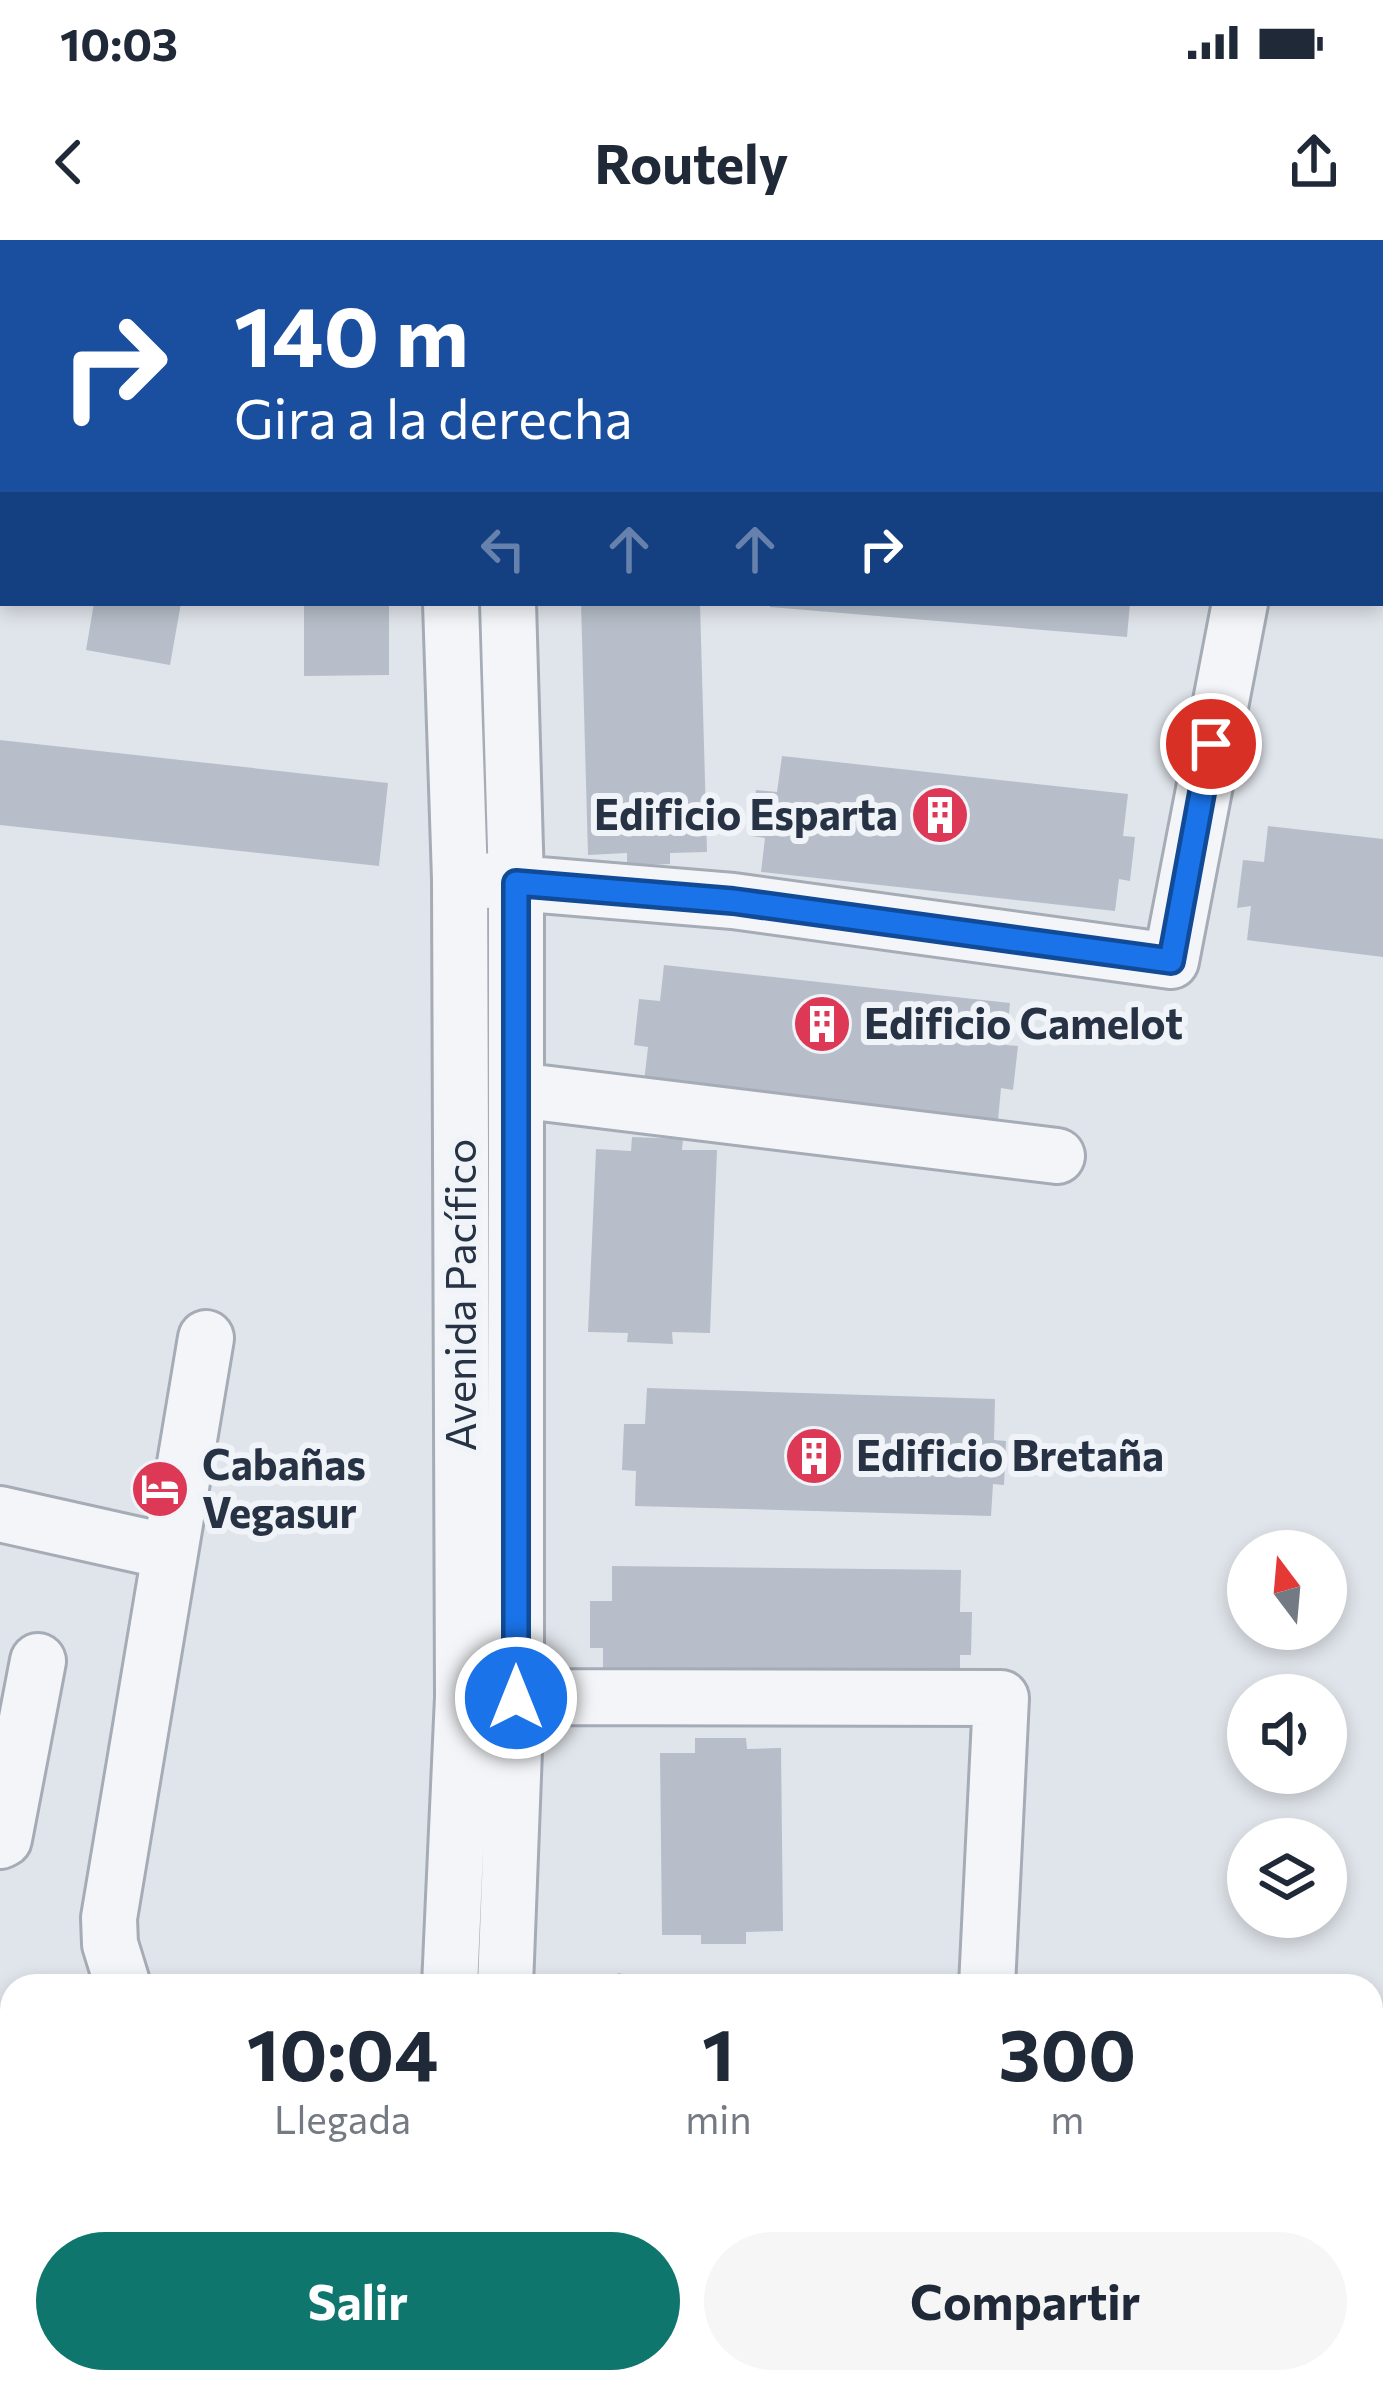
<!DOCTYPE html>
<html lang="es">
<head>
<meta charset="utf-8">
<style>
	:root { --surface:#fff; --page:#f6f6f7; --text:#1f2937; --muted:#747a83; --accent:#0f766e }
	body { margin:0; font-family:Commissioner,sans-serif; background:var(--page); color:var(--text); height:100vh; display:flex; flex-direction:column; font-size:45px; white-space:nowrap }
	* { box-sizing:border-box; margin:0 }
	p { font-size:39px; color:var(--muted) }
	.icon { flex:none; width:66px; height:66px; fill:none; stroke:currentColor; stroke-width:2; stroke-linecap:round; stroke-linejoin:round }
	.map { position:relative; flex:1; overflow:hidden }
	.details { position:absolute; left:0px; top:1734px; width:1383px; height:420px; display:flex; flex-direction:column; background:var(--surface); border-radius:36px 36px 0 0; box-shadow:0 6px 18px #0003 }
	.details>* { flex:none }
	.guide { position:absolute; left:0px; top:0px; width:1383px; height:366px; box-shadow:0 6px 18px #0003; background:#1a4fa0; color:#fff; overflow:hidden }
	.needle { width:78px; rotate:344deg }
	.controls { position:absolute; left:1227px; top:1290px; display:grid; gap:24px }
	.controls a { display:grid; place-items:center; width:120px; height:120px; border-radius:50%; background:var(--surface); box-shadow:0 6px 18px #0003; font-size:60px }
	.pin { position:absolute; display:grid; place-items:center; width:102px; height:102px; color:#fff; margin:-51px; border:6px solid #fff; border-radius:50%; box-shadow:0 3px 12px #0007 }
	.me { position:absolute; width:132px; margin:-66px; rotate:0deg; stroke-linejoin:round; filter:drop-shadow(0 0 9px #0008) }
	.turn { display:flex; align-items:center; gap:42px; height:252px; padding:0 36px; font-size:54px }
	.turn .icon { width:156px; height:156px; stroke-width:2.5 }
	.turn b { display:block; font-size:84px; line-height:102px }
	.lanes { display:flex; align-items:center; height:114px; padding:0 36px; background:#0003; justify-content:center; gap:60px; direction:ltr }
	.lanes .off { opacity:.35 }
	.eta { display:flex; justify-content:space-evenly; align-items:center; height:204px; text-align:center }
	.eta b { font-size:72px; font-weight:700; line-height:84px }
	.cta { display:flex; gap:24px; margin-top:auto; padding:24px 36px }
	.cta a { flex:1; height:138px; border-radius:72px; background:var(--accent); color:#fff; font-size:48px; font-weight:700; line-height:138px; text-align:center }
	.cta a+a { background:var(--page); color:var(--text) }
	.status { display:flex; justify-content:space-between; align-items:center; height:84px; padding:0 60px; background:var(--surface); direction:ltr }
	.status svg { height:33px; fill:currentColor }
	header { display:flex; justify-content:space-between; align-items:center; height:156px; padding:0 36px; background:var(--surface); font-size:54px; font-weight:700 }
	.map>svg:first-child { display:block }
	.built { fill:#ced4dd }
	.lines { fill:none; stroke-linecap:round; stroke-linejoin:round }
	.stream { stroke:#98b4ce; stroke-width:12 }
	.building { fill:#b7bec9 }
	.minor-casing { stroke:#a5acb6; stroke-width:60 }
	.minor { stroke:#f4f5f8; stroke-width:54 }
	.route-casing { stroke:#114b97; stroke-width:30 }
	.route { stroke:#1a73e8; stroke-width:21 }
	.labels { text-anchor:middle; stroke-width:12; stroke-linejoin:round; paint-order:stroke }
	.poi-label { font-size:42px; font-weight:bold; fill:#273344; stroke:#f0f4f8; text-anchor:start }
	.street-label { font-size:42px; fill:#273344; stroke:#f0f4f8 }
</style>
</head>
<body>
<div class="status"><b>10:03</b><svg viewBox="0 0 49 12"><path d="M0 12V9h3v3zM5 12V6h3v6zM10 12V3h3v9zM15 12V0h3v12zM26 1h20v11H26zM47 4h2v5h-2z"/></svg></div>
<header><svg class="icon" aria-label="back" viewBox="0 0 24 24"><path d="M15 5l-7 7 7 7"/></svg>Routely<svg class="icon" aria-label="share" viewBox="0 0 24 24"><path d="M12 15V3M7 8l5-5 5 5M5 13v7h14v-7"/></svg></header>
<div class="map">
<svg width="1383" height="2154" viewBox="0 0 1383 2154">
	<rect width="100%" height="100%" fill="#e0e5eb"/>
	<path class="built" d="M 0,1913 L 12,1915 L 12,2066 L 0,2063 Z"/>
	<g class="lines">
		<path class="stream" d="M 1371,2138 L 1383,2140"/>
	</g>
	<path class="building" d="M 94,363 L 181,363 L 170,425 L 86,410 Z
		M 304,363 L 389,363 L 389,435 L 304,436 Z
		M 581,363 L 700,363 L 707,612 L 670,613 L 670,624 L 627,626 L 627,613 L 588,615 Z
		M 770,363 L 1130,363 L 1127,397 L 770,367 Z
		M 0,500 L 388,543 L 379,626 L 0,585 Z
		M 782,516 L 1128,554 L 1123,596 L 1135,597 L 1130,641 L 1119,639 L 1115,671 L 761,632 L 765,598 L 751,596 L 756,550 L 777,552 Z
		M 1268,586 L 1383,599 L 1383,717 L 1247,700 L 1251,666 L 1237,668 L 1243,620 L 1264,622 Z
		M 664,725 L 1010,763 L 1006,805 L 1018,806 L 1013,850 L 1001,848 L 998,880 L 644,842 L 648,807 L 634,805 L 639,759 L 660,761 Z
		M 632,897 L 683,899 L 682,910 L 717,910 L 710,1093 L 672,1092 L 673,1104 L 627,1102 L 628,1093 L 588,1092 L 596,909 L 631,911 Z
		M 647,1148 L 995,1159 L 994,1200 L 1006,1201 L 1004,1245 L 993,1244 L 991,1276 L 635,1266 L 636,1231 L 622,1230 L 624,1184 L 645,1184 Z
		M 612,1326 L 961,1330 L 960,1372 L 972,1372 L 971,1415 L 960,1415 L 960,1448 L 603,1443 L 603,1408 L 590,1408 L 590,1361 L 612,1361 Z
		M 695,1498 L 746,1498 L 747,1509 L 781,1508 L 783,1691 L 746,1692 L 746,1704 L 701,1704 L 701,1695 L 662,1695 L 660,1513 L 695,1513 Z
		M 618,1733 L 671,1744 L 671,1746 L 615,1746 Z
		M 0,2130 L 12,2133 L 12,2142 L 63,2142 L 115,2152 L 115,2154 L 0,2154 Z"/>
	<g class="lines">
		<defs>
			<path id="minor" d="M 126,3 L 127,0
				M 368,3 L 368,0
				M 469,3 L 469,0
				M 530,3 L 531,0
				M 764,3 L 764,0
				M 0,135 L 3,136
				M 480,640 L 733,661 L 1171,721 L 1240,363
				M 517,850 L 1057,916
				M 0,1274 L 170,1312
				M 481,1457 L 1001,1458 L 987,1746
				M 0,1601 L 4,1599 L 38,1421
				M 123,1746 L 110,1704 L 109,1678 L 206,1098
				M 450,1746 L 463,1457 L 460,639 L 451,363
				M 505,1746 L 516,1458 L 516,643 L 508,363
				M 0,1851 L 12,1853
				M 1371,2103 L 1383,2105
				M 779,2142 L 786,2154
				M 397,2154 L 400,2142
				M 449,2154 L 452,2142"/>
		</defs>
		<use href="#minor" class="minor-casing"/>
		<use href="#minor" class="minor"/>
	</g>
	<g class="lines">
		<defs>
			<path id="route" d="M 516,1458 L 516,643 L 733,661 L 1171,721 L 1211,504"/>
		</defs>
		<use href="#route" class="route-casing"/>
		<use href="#route" class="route"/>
	</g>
	<defs>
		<symbol id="building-disc" viewBox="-11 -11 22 22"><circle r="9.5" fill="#dd3957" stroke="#f0f4f8"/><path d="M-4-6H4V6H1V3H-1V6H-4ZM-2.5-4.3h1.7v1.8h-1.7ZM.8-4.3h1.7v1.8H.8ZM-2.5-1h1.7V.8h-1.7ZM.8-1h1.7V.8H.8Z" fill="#fff"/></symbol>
		<symbol id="hotel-disc" viewBox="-11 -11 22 22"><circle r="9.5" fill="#dd3957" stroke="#f0f4f8"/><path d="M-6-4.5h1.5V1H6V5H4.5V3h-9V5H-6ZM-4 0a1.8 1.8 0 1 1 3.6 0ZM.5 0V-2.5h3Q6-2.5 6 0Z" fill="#fff"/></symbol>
	</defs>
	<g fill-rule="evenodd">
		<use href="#building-disc" x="907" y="542" width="66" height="66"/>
		<use href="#building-disc" x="789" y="751" width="66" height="66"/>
		<use href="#building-disc" x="781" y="1183" width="66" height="66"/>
		<use href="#hotel-disc" x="127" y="1216" width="66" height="66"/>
	</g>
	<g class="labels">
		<g class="poi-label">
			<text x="898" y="590" text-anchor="end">Edificio Esparta</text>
			<text x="864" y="799">Edificio Camelot</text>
			<text x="856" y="1231">Edificio Bretaña</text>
			<text x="202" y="1240">Cabañas<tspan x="202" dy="48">Vegasur</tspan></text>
		</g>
		<g class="street-label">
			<text transform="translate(461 1055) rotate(-90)" y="15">Avenida Pacífico</text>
		</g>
	</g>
</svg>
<div class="controls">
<a><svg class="needle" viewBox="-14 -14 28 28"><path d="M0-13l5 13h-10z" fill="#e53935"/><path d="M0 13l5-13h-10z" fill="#747a83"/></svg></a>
<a><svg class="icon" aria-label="sound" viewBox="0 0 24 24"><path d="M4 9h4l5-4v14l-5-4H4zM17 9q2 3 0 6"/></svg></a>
<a><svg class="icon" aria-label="layers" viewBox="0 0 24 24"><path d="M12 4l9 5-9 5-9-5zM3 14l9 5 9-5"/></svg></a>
</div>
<div class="pin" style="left:1211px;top:504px;background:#d93025"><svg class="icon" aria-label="arrive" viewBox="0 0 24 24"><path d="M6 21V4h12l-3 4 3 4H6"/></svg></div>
<svg class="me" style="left:516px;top:1458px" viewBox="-20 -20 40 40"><circle r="17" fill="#1a73e8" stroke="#fff" stroke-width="3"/><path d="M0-11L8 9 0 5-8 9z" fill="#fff"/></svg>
<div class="guide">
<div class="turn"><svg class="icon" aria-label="right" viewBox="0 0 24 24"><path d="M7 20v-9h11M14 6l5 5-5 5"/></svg><div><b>140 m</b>Gira a la derecha</div></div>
<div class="lanes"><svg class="icon off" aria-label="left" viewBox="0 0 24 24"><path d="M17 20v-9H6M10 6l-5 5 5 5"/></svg><svg class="icon off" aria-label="ahead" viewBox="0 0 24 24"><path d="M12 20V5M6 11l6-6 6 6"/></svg><svg class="icon off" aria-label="ahead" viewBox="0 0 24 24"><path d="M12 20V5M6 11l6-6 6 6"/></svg><svg class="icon" aria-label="right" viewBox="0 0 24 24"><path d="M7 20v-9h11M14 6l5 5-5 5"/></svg></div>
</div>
<section class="details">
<div class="eta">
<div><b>10:04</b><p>Llegada</p></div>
<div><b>1</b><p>min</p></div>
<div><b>300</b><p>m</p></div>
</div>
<div class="cta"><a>Salir</a><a>Compartir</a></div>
</section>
</div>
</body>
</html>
